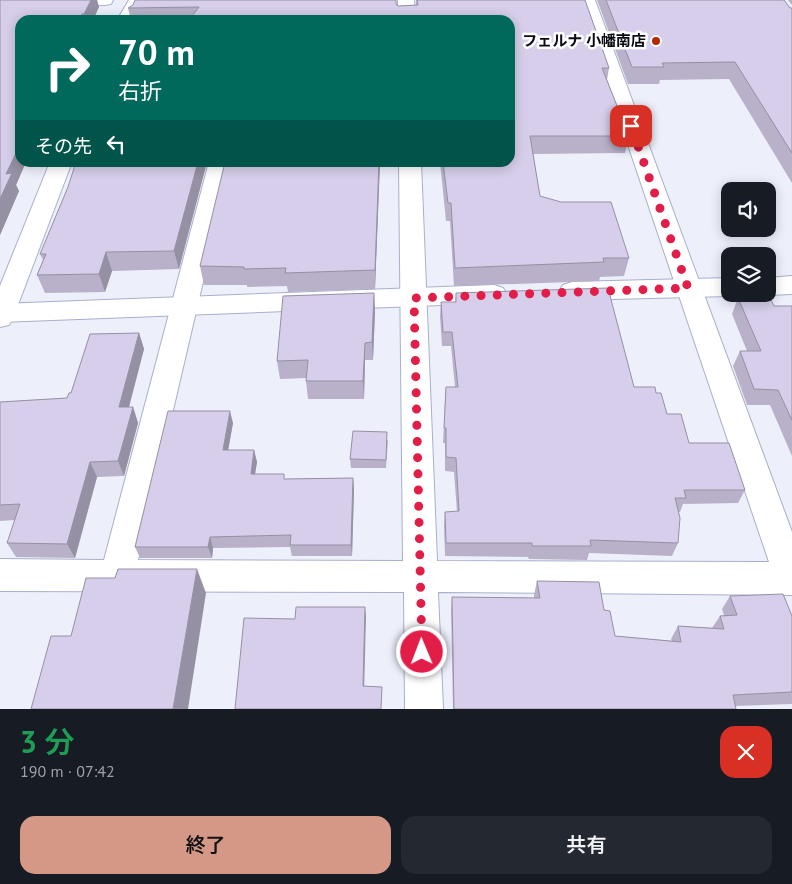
<!DOCTYPE html>
<html lang="ja">
<head>
<meta charset="utf-8">
<style>
	:root { --surface:#171b24; --page:#242831; --text:#f1f3f6; --muted:#9ea1a6; --accent:#d59887 }
	body { margin:0; font-family:"PT Sans","Noto Sans JP",sans-serif; background:var(--page); color:var(--text); height:100vh; display:flex; flex-direction:column; font-size:19px; white-space:nowrap }
	* { box-sizing:border-box; margin:0 }
	p { font-size:16px; color:var(--muted) }
	.icon { flex:none; width:28px; height:28px; fill:none; stroke:currentColor; stroke-width:2; stroke-linecap:round; stroke-linejoin:round }
	.map { position:relative; height:709px; overflow:hidden }
	.drawer { display:flex; flex-direction:column; background:var(--surface); flex:1 }
	.drawer>* { flex:none }
	.top-card { position:absolute; left:15px; top:15px; width:500px; height:152px; border-radius:15px; box-shadow:0 2px 12px #0003; background:#00695c; color:#fff; overflow:hidden }
	.controls { position:absolute; left:721px; top:182px; display:grid; gap:10px }
	.controls a { display:grid; place-items:center; width:55px; height:55px; border-radius:10px; background:var(--surface); box-shadow:0 2px 12px #0003; font-size:25px }
	.pin { position:absolute; display:grid; place-items:center; width:42px; height:42px; color:#fff; margin:-21px; border-radius:10px; box-shadow:0 2px 8px #0006 }
	.me { position:absolute; width:55px; margin:-28px; rotate:359deg; stroke-linejoin:round; filter:drop-shadow(0 0 4px #0008) }
	.turn { display:flex; align-items:center; gap:18px; height:105px; padding:0 20px; font-size:22px }
	.turn .icon { width:65px; height:65px; stroke-width:2.5 }
	.turn b { display:block; font-size:35px; line-height:42px }
	.then { display:flex; align-items:center; height:48px; padding:0 20px; background:#0003; gap:10px; font-size:19px }
	.round { display:grid; place-items:center; flex:none; width:52px; height:52px; border-radius:15px; background:var(--page) }
	.headline { display:flex; align-items:center; justify-content:space-between; height:85px; padding:0 20px }
	h1 { font-size:30px; font-weight:600; line-height:38px; color:#1e9e55 }
	.cta { display:flex; gap:10px; margin-top:auto; padding:10px 20px }
	.cta a { flex:1; height:58px; border-radius:15px; background:var(--accent); color:#111; font-size:20px; font-weight:600; line-height:58px; text-align:center }
	.cta a+a { background:var(--page); color:var(--text) }
	.map>svg:first-child { display:block }
	.lines { fill:none; stroke-linecap:round; stroke-linejoin:round }
	.minor-casing { stroke:#a9afcb; stroke-width:2 }
	.tertiary-casing { stroke:#a9afcb; stroke-width:2 }
	.minor { fill:#fff; fill-rule:evenodd }
	.tertiary { fill:#fff; fill-rule:evenodd }
	.wall { fill:#b8b1c9 }
	.shaded-wall { fill:#9690a4 }
	.building { fill:#d6ceea; stroke:#9690a4 }
	.route { stroke:#e11d48; stroke-width:9; stroke-dasharray:0 16.2 }
	.poi-dot { fill:#b32800; stroke:#fdfdfd; stroke-width:2 }
	.labels { text-anchor:middle; stroke-width:5; stroke-linejoin:round; paint-order:stroke }
	.far-poi-label { font-size:15px; font-weight:bold; fill:#090b14; stroke:#fdfdfd; text-anchor:end }
</style>
</head>
<body>
<div class="map">
<svg width="792" height="709" viewBox="0 0 792 709">
	<rect width="100%" height="100%" fill="#edf0fb"/>
	<g class="lines">
		<defs>
			<path id="minor" d="M 0,0 L 113,0 L 111,4 L 105,5 L 0,8 Z
				M 129,0 L 145,0 L 135,20 L 117,20 Z
				M 398,0 L 414,0 L 416,20 L 398,20 Z
				M 579,0 L 595,0 L 792,532 L 792,595 L 438,592 L 443,709 L 405,709 L 404,592 L 0,591 L 0,559 L 104,560 L 209,162 L 231,162 L 138,560 L 403,561 L 399,162 L 421,162 L 437,561 L 769,562 Z
				M 50,162 L 72,162 L 13,318 L 9,325 L 0,327 L 0,286 Z"/>
			<path id="tertiary" d="M 792,276 L 792,294 L 768,295 L 765,294 L 768,294 L 768,278 Z
				M 730,278 L 730,294 L 737,294 L 730,296 L 572,300 L 563,297 L 559,291 L 563,285 L 572,282 Z
				M 494,285 L 503,288 L 507,294 L 503,300 L 494,303 L 0,322 L 0,304 Z"/>
		</defs>
		<use href="#minor" class="minor-casing"/>
		<use href="#tertiary" class="tertiary-casing"/>
		<use href="#minor" class="minor"/>
		<use href="#tertiary" class="tertiary"/>
	</g>
	<path class="wall" d="M 0,0 L 97,0 L 99,7 L 93,20 L 20,20 L 20,162 L 26,162 L 16,185 L 19,191 L 0,235 Z
		M 416,0 L 585,0 L 609,68 L 607,80 L 629,136 L 625,153 L 533,154 L 540,196 L 629,258 L 624,276 L 600,277 L 599,281 L 454,286 L 450,221 L 446,221 L 440,162 L 510,162 L 510,20 L 131,20 L 128,8 L 396,4 L 398,6 L 416,5 Z
		M 597,0 L 784,0 L 790,8 L 792,8 L 792,183 L 729,79 L 660,80 L 659,84 L 628,84 Z
		M 788,0 L 792,0 L 792,5 Z
		M 207,162 L 179,269 L 112,271 L 105,292 L 45,293 L 37,275 L 43,260 L 40,254 Z
		M 380,162 L 375,289 L 288,292 L 287,286 L 247,287 L 247,285 L 204,285 L 200,266 Z
		M 374,293 L 375,311 L 373,360 L 365,360 L 364,399 L 308,399 L 306,381 L 306,378 L 280,379 L 277,361 Z
		M 456,293 L 634,387 L 656,393 L 667,414 L 689,443 L 745,490 L 738,503 L 683,504 L 680,512 L 678,512 L 678,543 L 672,556 L 589,553 L 587,560 L 529,559 L 528,557 L 445,556 L 444,525 L 445,512 L 457,512 L 454,472 L 445,471 L 445,443 L 443,443 L 445,401 L 446,387 L 455,387 L 451,346 L 442,346 L 440,316 L 441,302 L 455,302 Z
		M 738,298 L 774,306 L 792,306 L 792,456 L 770,405 L 747,405 L 733,366 L 740,351 L 747,351 L 732,314 Z
		M 139,333 L 144,349 L 129,407 L 133,407 L 138,423 L 124,476 L 97,477 L 75,558 L 16,557 L 7,543 L 15,520 L 0,521 L 0,402 L 67,398 Z
		M 233,423 L 228,450 L 254,450 L 257,462 L 255,474 L 285,479 L 353,478 L 354,490 L 352,556 L 292,556 L 290,547 L 213,548 L 212,558 L 140,558 L 135,547 Z
		M 388,440 L 386,468 L 351,468 L 350,459 Z
		M 537,581 L 604,610 L 615,636 L 672,641 L 671,639 L 678,626 L 712,628 L 720,616 L 724,615 L 722,609 L 730,596 L 792,616 L 792,704 L 735,706 L 736,709 L 453,709 L 451,610 L 452,597 L 534,598 L 534,595 Z"/>
	<path class="shaded-wall" d="M 91,0 L 97,0 L 99,7 L 93,20 L 86,20 L 84,14 Z
		M 82,14 L 84,20 L 80,20 Z
		M 20,145 L 20,162 L 26,162 L 16,185 L 19,191 L 0,235 L 0,199 L 6,174 Z
		M 198,162 L 207,162 L 179,269 L 174,251 Z
		M 379,162 L 380,162 L 375,289 L 375,270 Z
		M 106,252 L 112,271 L 105,292 L 99,274 Z
		M 374,293 L 375,311 L 373,360 L 372,342 Z
		M 139,333 L 144,349 L 125,422 L 119,407 Z
		M 365,343 L 365,360 L 364,399 L 363,381 Z
		M 133,407 L 138,423 L 124,476 L 118,461 Z
		M 230,411 L 233,423 L 226,462 L 223,450 Z
		M 254,450 L 257,462 L 253,486 L 251,474 Z
		M 90,462 L 97,477 L 75,558 L 67,544 Z
		M 353,478 L 354,490 L 352,556 L 351,545 Z
		M 210,537 L 213,548 L 212,558 L 208,547 Z
		M 197,569 L 206,593 L 188,709 L 173,709 Z
		M 365,607 L 366,616 L 364,694 L 363,686 Z"/>
	<path class="building" d="M 0,0 L 91,0 L 84,14 L 82,14 L 80,20 L 20,20 L 20,145 L 6,174 L 12,173 L 0,199 Z
		M 135,0 L 396,0 L 396,4 L 398,6 L 418,5 L 417,0 L 585,0 L 609,68 L 602,68 L 629,136 L 530,136 L 540,196 L 561,202 L 611,202 L 629,258 L 603,258 L 604,262 L 455,268 L 451,203 L 448,203 L 443,162 L 510,162 L 510,20 L 475,20 L 475,18 L 410,18 L 409,20 L 189,20 L 199,7 L 128,8 L 133,5 Z
		M 606,0 L 784,0 L 790,8 L 792,8 L 792,153 L 735,62 L 662,63 L 664,67 L 632,67 Z
		M 76,162 L 198,162 L 174,251 L 106,252 L 99,274 L 37,275 L 46,254 L 40,254 L 68,187 Z
		M 225,162 L 379,162 L 375,270 L 285,273 L 286,268 L 244,269 L 244,267 L 200,266 Z
		M 608,288 L 634,387 L 655,387 L 656,393 L 661,393 L 667,414 L 681,414 L 689,443 L 729,443 L 745,490 L 684,490 L 686,498 L 675,498 L 680,518 L 678,543 L 590,540 L 591,546 L 532,546 L 532,543 L 446,543 L 445,512 L 459,511 L 456,458 L 446,457 L 446,428 L 444,428 L 446,387 L 458,387 L 452,332 L 443,332 L 441,302 L 456,302 L 456,293 Z
		M 374,293 L 372,342 L 365,343 L 363,381 L 306,381 L 308,360 L 277,361 L 283,296 Z
		M 738,298 L 770,298 L 774,306 L 792,306 L 792,420 L 778,390 L 754,389 L 740,351 L 761,351 Z
		M 139,333 L 119,407 L 133,407 L 118,461 L 90,462 L 67,544 L 7,543 L 20,504 L 0,505 L 0,402 L 67,398 L 69,393 L 71,393 L 90,334 Z
		M 168,411 L 230,411 L 223,450 L 254,450 L 251,474 L 284,474 L 284,479 L 353,478 L 351,545 L 290,545 L 291,535 L 210,537 L 208,547 L 135,547 Z
		M 353,431 L 387,432 L 386,460 L 350,459 Z
		M 118,569 L 197,569 L 173,709 L 31,709 L 51,636 L 71,636 L 86,578 L 115,578 Z
		M 537,581 L 599,582 L 604,610 L 610,611 L 615,636 L 681,642 L 678,626 L 724,629 L 720,616 L 737,615 L 730,596 L 783,594 L 792,616 L 792,692 L 733,695 L 736,709 L 454,709 L 452,597 L 540,598 Z
		M 296,607 L 365,607 L 363,686 L 382,687 L 381,709 L 235,709 L 244,618 L 295,619 Z"/>
	<g class="lines">
		<path class="route" d="M 422,652 L 414,298 L 688,288 L 631,126"/>
	</g>
	<circle class="poi-dot" cx="656" cy="41" r="5"/>
	<g class="labels">
		<g class="far-poi-label">
			<text x="646" y="46">フェルナ 小幡南店</text>
		</g>
	</g>
</svg>
<div class="controls">
<a><svg class="icon" aria-label="sound" viewBox="0 0 24 24"><path d="M4 9h4l5-4v14l-5-4H4zM17 9q2 3 0 6"/></svg></a>
<a><svg class="icon" aria-label="layers" viewBox="0 0 24 24"><path d="M12 4l9 5-9 5-9-5zM3 14l9 5 9-5"/></svg></a>
</div>
<div class="pin" style="left:631px;top:126px;background:#d93025"><svg class="icon" aria-label="arrive" viewBox="0 0 24 24"><path d="M6 21V4h12l-3 4 3 4H6"/></svg></div>
<svg class="me" style="left:422px;top:652px" viewBox="-20 -20 40 40"><circle r="17" fill="#e11d48" stroke="#fff" stroke-width="3"/><path d="M0-11L8 9 0 5-8 9z" fill="#fff"/></svg>
<div class="top-card">
<div class="turn"><svg class="icon" aria-label="right" viewBox="0 0 24 24"><path d="M7 20v-9h11M14 6l5 5-5 5"/></svg><div><b>70 m</b>右折</div></div>
<div class="then">その先<svg class="icon" aria-label="left" viewBox="0 0 24 24"><path d="M17 20v-9H6M10 6l-5 5 5 5"/></svg></div>
</div>
</div>
<section class="drawer">
<div class="headline"><div><h1>3 分</h1><p>190 m · 07:42</p></div><a class="round" style="background:#d93025;color:#fff"><svg class="icon" aria-label="close" viewBox="0 0 24 24"><path d="M6 6l12 12M18 6L6 18"/></svg></a></div>
<div class="cta"><a>終了</a><a>共有</a></div>
</section>
</body>
</html>
